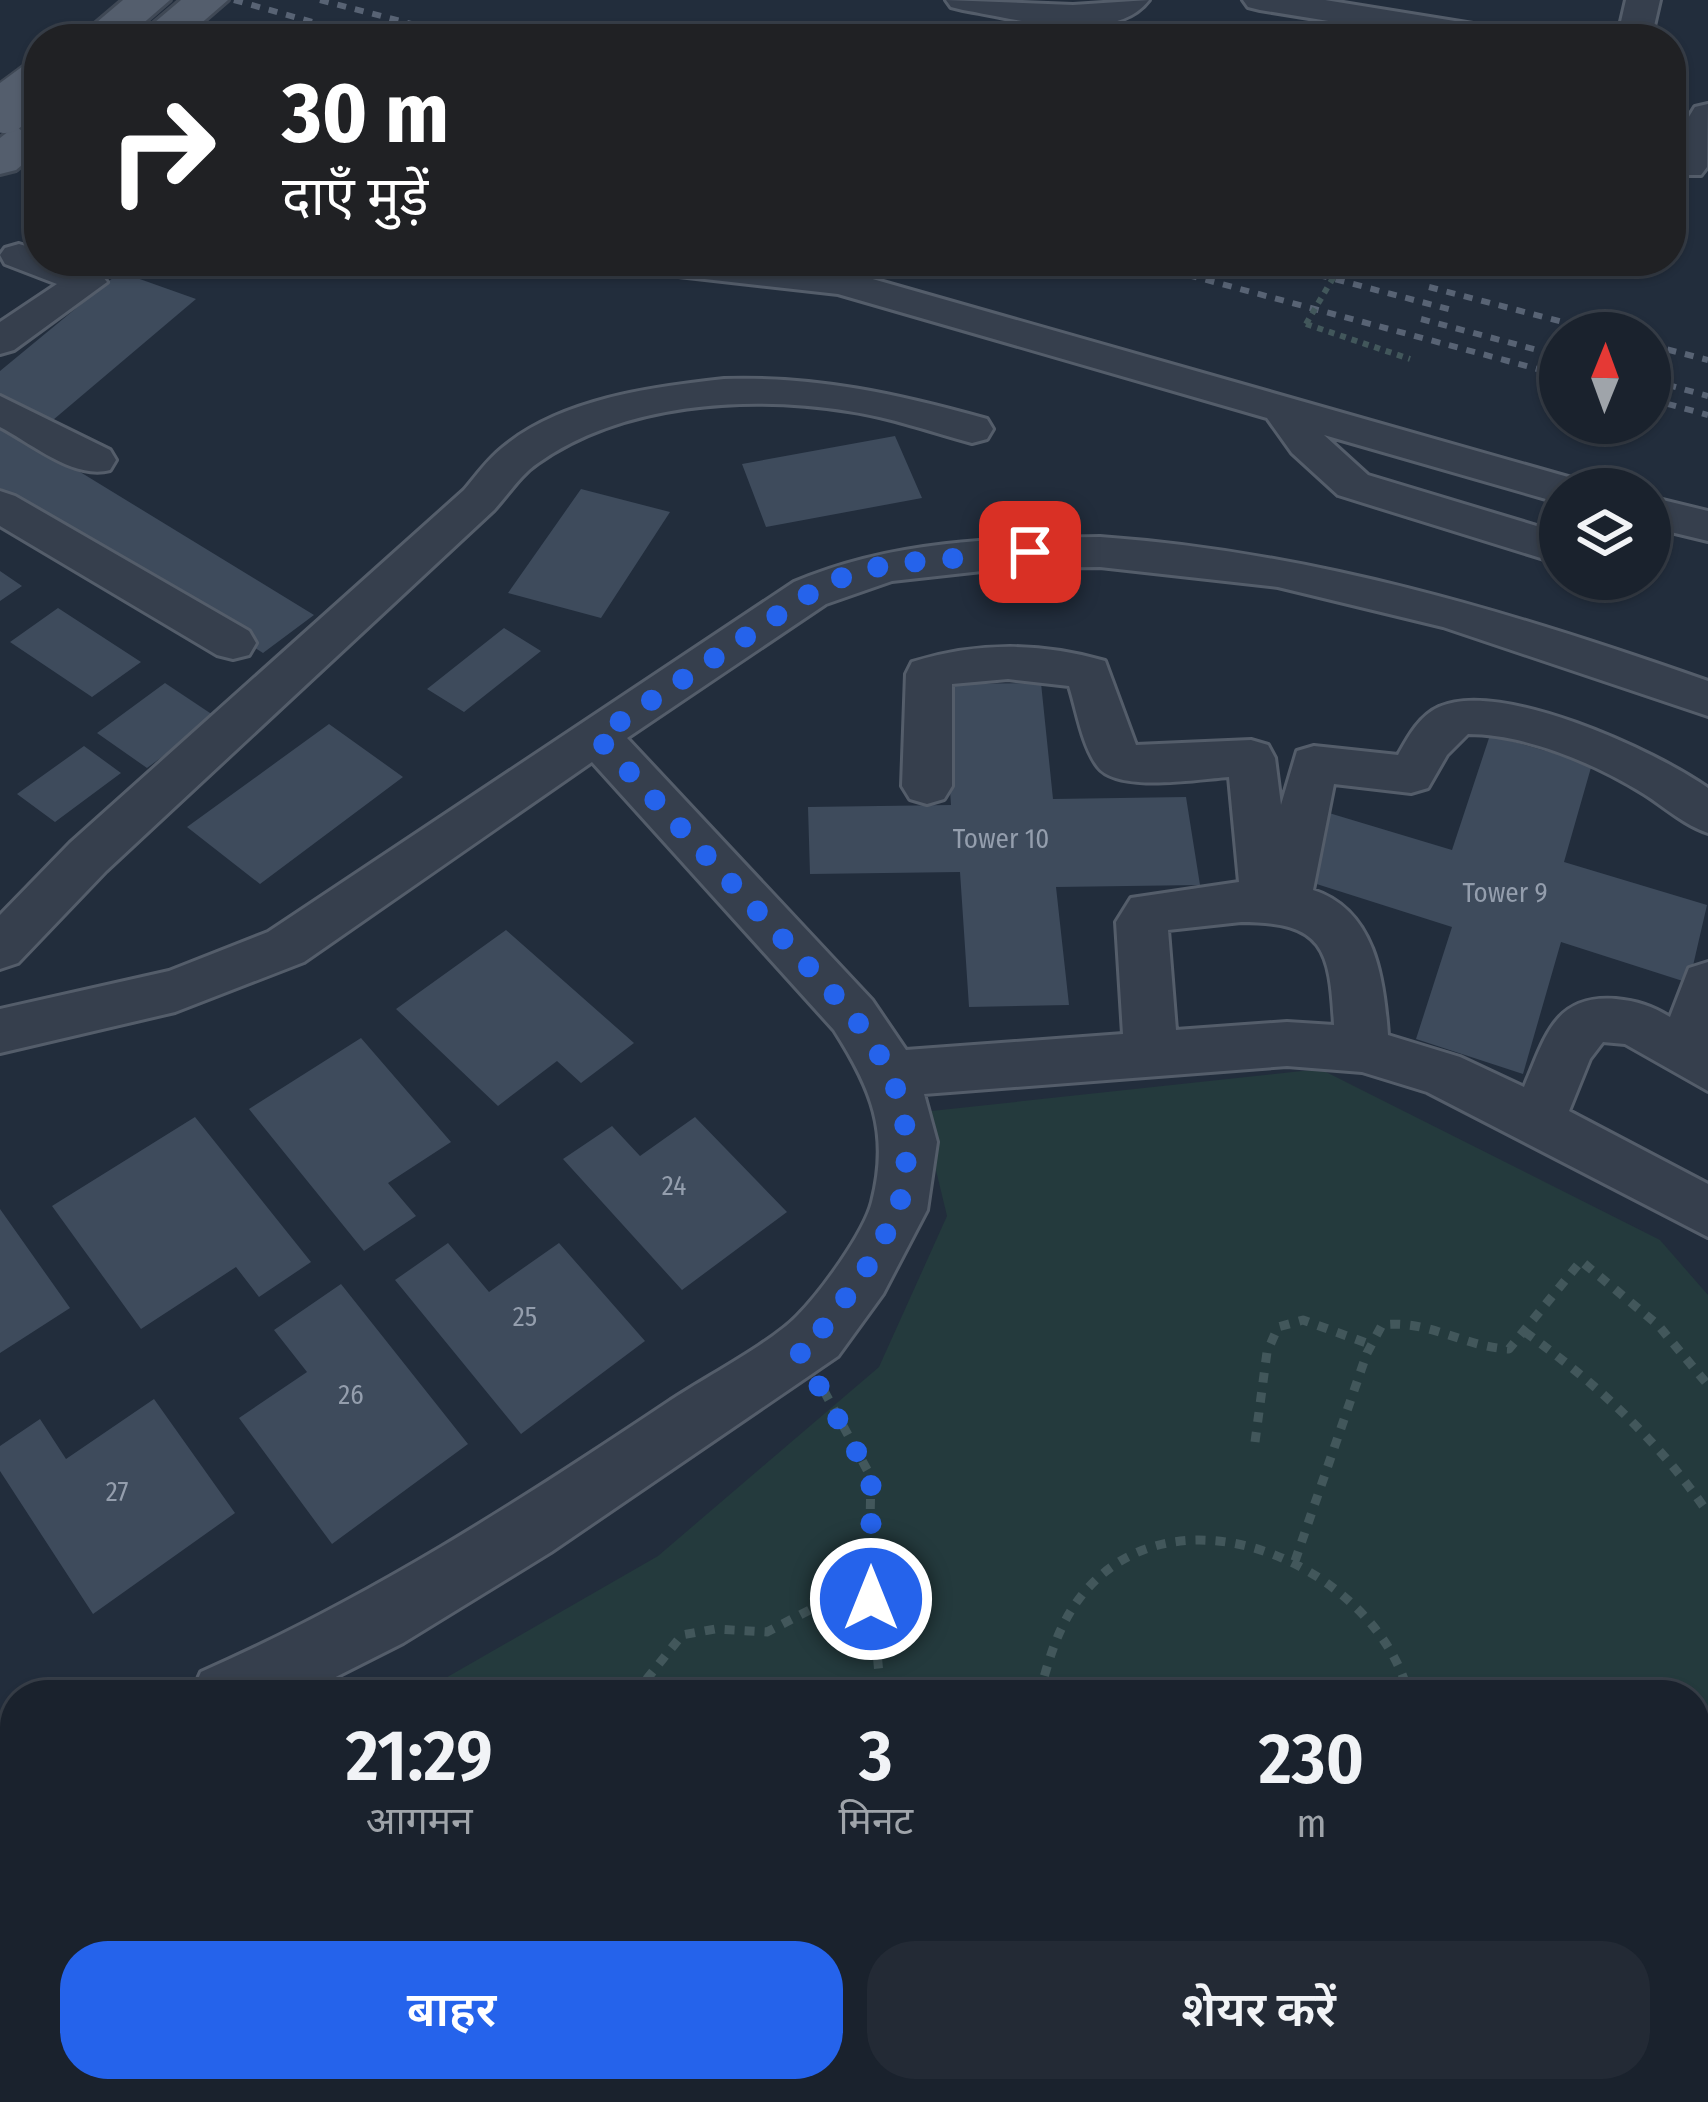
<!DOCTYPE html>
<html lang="hi">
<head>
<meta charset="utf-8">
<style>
	:root { --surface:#1a222d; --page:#232a35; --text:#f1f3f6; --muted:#9fa4aa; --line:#383f49; --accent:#2563eb }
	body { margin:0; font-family:"Fira Sans Condensed","Noto Sans Devanagari",sans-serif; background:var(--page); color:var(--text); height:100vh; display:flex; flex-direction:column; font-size:45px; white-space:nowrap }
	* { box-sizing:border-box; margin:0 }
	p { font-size:39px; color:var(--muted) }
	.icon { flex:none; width:66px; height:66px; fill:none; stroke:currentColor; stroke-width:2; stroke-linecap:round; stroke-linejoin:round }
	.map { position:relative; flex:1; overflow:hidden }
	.details { position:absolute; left:0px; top:1680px; width:1710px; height:423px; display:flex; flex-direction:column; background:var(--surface); border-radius:48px 48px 0 0; box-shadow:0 3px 9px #0004,0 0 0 3px var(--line) }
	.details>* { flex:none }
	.hud { position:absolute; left:24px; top:24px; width:1662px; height:252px; border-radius:48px; box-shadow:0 3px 9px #0004,0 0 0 3px var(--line); background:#202124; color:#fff; overflow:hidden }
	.needle { width:78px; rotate:1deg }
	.controls { position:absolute; left:1539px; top:312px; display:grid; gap:24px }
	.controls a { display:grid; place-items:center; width:132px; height:132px; border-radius:50%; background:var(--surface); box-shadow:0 3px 9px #0004,0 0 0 3px var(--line); font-size:60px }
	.pin { position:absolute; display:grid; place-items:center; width:102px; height:102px; color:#fff; margin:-51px; border-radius:24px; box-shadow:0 6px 18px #0006 }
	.me { position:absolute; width:132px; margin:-66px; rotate:0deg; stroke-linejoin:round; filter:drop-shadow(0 0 9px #0008) }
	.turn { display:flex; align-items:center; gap:42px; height:252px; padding:0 60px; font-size:54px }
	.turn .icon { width:156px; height:156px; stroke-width:2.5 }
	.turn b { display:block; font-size:84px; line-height:102px }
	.eta { display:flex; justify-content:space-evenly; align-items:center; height:204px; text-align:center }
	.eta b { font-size:72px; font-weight:600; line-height:84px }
	.action { display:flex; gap:24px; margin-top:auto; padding:24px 60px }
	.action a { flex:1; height:138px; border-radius:48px; background:var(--accent); color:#fff; font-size:48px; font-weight:600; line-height:138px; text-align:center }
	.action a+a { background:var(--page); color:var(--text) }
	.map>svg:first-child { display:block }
	.green { fill:#243a3d }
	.building { fill:#3e4b5c }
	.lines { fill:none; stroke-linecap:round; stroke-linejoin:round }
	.minor-casing { stroke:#545d6a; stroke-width:6 }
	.major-casing { stroke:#3f4855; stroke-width:6 }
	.path-far1 { stroke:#42575b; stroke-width:6; stroke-dasharray:6 6; stroke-linecap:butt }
	.path { stroke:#42575b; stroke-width:9; stroke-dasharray:10 10; stroke-linecap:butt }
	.minor { fill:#363f4d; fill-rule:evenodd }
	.major { fill:#545e6d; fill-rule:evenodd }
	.rail { stroke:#586374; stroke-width:6; stroke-dasharray:9 9; stroke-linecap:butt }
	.major-bridge-casing { stroke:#3f4855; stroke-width:52; stroke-linecap:butt }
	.path-bridge { stroke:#42575b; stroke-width:6; stroke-dasharray:6 6; stroke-linecap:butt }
	.major-bridge { stroke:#545e6d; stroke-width:48 }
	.route { stroke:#2563eb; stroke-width:21; stroke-dasharray:0 37.8 }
	.labels { text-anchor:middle; stroke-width:10; stroke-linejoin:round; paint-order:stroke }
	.number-label { font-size:27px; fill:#949ead }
</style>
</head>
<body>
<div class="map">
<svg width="1708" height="2102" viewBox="0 0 1708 2102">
	<rect width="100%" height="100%" fill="#222d3c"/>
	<path class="green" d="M 1320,1069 L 1660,1240 L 1708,1295 L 1708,2102 L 0,2102 L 0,1932 L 15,1924 L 15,2088 L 1695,2088 L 1695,1695 L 416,1695 L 658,1556 L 879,1367 L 947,1216 L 922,1112 Z"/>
	<path class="building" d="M 120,272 L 196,299 L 53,420 L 0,400 L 0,371 Z
		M 0,423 L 314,615 L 263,653 L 0,488 Z
		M 895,436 L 922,498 L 766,527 L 742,464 Z
		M 581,489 L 670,512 L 601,618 L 508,593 Z
		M 0,571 L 22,586 L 0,601 Z
		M 58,608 L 141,662 L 92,697 L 10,642 Z
		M 504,628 L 541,651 L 464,712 L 427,689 Z
		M 165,683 L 216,717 L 147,768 L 97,733 Z
		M 1041,683 L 1053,799 L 1186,797 L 1200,885 L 1056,887 L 1069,1005 L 969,1007 L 960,872 L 810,874 L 808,807 L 951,805 L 943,684 Z
		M 329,724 L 403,777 L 260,884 L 187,827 Z
		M 1490,735 L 1592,764 L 1564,862 L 1707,905 L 1689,983 L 1561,942 L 1523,1074 L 1416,1039 L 1452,927 L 1304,880 L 1329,813 L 1452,850 Z
		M 84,746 L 121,773 L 55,822 L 17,794 Z
		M 506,930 L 634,1043 L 581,1083 L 557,1061 L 498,1106 L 396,1009 Z
		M 361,1038 L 451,1142 L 388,1183 L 416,1216 L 364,1251 L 249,1109 Z
		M 195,1117 L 311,1262 L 259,1297 L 236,1267 L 141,1329 L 52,1206 Z
		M 695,1117 L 787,1212 L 682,1290 L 563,1159 L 612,1126 L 640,1156 Z
		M 0,1209 L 70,1308 L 0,1353 Z
		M 448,1243 L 489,1292 L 559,1243 L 645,1341 L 521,1434 L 395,1280 Z
		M 341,1284 L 468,1444 L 332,1544 L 239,1418 L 307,1372 L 274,1330 Z
		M 154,1399 L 235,1513 L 93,1614 L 0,1471 L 0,1446 L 40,1419 L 66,1459 Z"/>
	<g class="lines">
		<defs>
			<path id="minor" d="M 946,0 L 1073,5 L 1149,0 C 1114,47 1011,18 963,10 L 951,7 Z
				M 1243,0 L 1325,0 L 1504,29 L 1516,32 L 1521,39 L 1439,39 L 1260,10 L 1248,7 Z
				M 1626,0 L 1660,0 L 1651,39 L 1617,39 Z
				M 1708,104 L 1707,167 L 1701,175 L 1675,175 C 1667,156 1684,124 1695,107 Z
				M 19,244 L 39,250 L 39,261 C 62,261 92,261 107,282 L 14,350 L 0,354 L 0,322 L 57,284 L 5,264 L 0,255 L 5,248 Z
				M 632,261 L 759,261 L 841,270 L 1575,479 L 1582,489 L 1560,489 L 1560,503 L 1324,435 L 1368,475 L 1560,533 L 1560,564 L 1338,495 L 1292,453 L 1267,418 L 838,294 L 652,273 L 638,269 Z
				M 724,379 C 816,376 898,394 987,419 L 993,429 L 987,439 L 972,443 C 931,432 890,417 848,411 C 747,395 623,403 538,463 C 520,475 508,495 494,510 L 106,871 L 18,963 L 0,969 L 0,915 L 70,843 L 464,490 C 476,476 487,460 502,448 C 560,399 651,387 724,379 Z
				M 0,396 L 110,450 L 116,460 L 110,470 C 74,480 31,443 0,427 Z
				M 0,491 L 15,496 L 249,631 L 256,643 L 249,655 L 233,659 L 217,655 L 0,526 Z
				M 1650,497 L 1708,511 L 1708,541 L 1650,527 Z
				M 1100,537 C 1312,552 1509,611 1708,681 L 1708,716 L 1443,627 L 1278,587 L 1100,567 L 1009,568 L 892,581 L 826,604 L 627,738 L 872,1000 L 906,1050 L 1123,1034 L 1116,922 L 1131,898 L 1239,882 L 1229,777 C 1198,779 1118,793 1098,767 C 1082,746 1077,711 1069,686 L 1008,679 L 952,684 L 952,786 L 944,799 L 927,804 L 910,799 L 902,786 L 906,674 L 912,662 C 977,642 1040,642 1105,661 L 1136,745 L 1251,740 L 1268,745 L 1275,758 L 1281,805 L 1297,751 L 1314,746 L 1398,755 C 1408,737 1419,716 1439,707 C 1500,679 1656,751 1708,788 L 1708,833 C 1684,825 1666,808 1644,794 C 1596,764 1526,734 1468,734 L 1447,755 L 1428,788 L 1411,793 L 1334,784 L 1313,890 C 1375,910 1384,978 1388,1035 L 1460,1057 L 1524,1087 C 1545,1038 1554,994 1616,999 C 1637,1001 1652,1006 1670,1017 L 1689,968 L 1708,962 L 1708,1091 L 1625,1044 L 1603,1042 L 1590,1059 L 1569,1111 L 1708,1184 L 1708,1237 L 1427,1092 L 1362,1072 L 1287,1066 L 924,1094 L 937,1142 L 927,1210 L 883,1294 L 838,1356 L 551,1552 L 403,1643 L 300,1695 L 191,1695 L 201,1672 C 367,1599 517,1503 668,1402 C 702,1379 771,1343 797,1316 C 821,1292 864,1233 872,1202 C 890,1132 871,1088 834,1030 L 592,762 L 304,962 L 175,1012 L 0,1053 L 0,1009 L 169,971 L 268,932 L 794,582 C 893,540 994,538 1100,537 ZM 1241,922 C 1324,922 1330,949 1334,1025 L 1287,1022 L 1176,1030 L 1168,930 Z
				M 15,1745 L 15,1813 L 0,1819 L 0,1751 Z"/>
			<path id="major" d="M 123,0 L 170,0 L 125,39 L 77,39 Z
				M 181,0 L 228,0 L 183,39 L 135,39 Z
				M 39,116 L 39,151 L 16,170 L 0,174 L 0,138 L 23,120 Z"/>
		</defs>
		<use href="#minor" class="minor-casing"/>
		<use href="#major" class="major-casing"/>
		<path class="path-far1" d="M 1306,324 L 1410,359"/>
		<path class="path" d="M 1525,1332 C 1596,1383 1658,1440 1708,1513
			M 824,1391 L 871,1477 L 869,1568 L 881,1695
			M 1255,1442 L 1267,1352 L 1278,1327 L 1303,1320 L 1372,1345
			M 1295,1561 L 1367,1353 L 1382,1325 C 1428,1319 1464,1347 1509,1349 L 1581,1261 L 1658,1325 L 1708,1385
			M 634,1695 L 682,1635 L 715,1629 L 767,1632 L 827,1601 L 869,1554
			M 1039,1695 C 1049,1659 1058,1625 1082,1595 C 1177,1477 1376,1567 1409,1695
			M 1695,1806 L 1708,1808
			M 0,2074 L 15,2059
			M 977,2088 L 981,2102
			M 1532,2088 L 1544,2102
			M 535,2102 L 542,2088
			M 1243,2102 L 1276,2088"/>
		<use href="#minor" class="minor"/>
		<use href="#major" class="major"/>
		<path class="rail" d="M 234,0 L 373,39
			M 320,0 L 469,39
			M 1136,261 L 1560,375
			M 1266,261 L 1452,310
			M 1429,287 L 1605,333
			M 1421,319 L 1560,356
			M 1650,345 L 1708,360
			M 1650,380 L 1708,396
			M 1650,399 L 1708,415"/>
		<defs>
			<path id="major-bridge" d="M 5,109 L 39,84"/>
		</defs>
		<use href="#major-bridge" class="major-bridge-casing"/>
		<path class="path-bridge" d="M 1306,324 L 1343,261"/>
		<use href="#major-bridge" class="major-bridge"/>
	</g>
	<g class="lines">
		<path class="route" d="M 871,1599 L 871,1477 L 798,1349 L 817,1336 L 862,1276 L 899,1210 L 909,1142 L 892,1074 L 853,1015 L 597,737 L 827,582 L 888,564 L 1030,552"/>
	</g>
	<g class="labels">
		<g class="number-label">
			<text x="1001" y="848">Tower 10</text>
			<text x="1505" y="902">Tower 9</text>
			<text x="674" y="1195">24</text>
			<text x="525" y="1326">25</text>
			<text x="351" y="1404">26</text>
			<text x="117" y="1501">27</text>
		</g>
	</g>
</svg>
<div class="controls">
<a><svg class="needle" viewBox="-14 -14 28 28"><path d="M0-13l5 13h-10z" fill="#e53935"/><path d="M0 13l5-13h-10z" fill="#9fa4aa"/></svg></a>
<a><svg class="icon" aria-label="layers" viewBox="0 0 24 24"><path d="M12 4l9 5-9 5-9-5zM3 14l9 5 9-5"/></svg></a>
</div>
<div class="pin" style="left:1030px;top:552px;background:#d93025"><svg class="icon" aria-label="arrive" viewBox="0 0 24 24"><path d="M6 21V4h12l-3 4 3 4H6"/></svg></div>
<svg class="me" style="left:871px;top:1599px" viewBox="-20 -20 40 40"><circle r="17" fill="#2563eb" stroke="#fff" stroke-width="3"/><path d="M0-11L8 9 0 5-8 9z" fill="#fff"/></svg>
<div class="hud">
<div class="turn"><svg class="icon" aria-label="right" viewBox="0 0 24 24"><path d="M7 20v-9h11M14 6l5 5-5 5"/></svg><div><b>30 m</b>दाएँ मुड़ें</div></div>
</div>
<section class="details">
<div class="eta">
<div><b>21:29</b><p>आगमन</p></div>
<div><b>3</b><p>मिनट</p></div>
<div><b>230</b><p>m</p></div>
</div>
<div class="action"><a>बाहर</a><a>शेयर करें</a></div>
</section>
</div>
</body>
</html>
